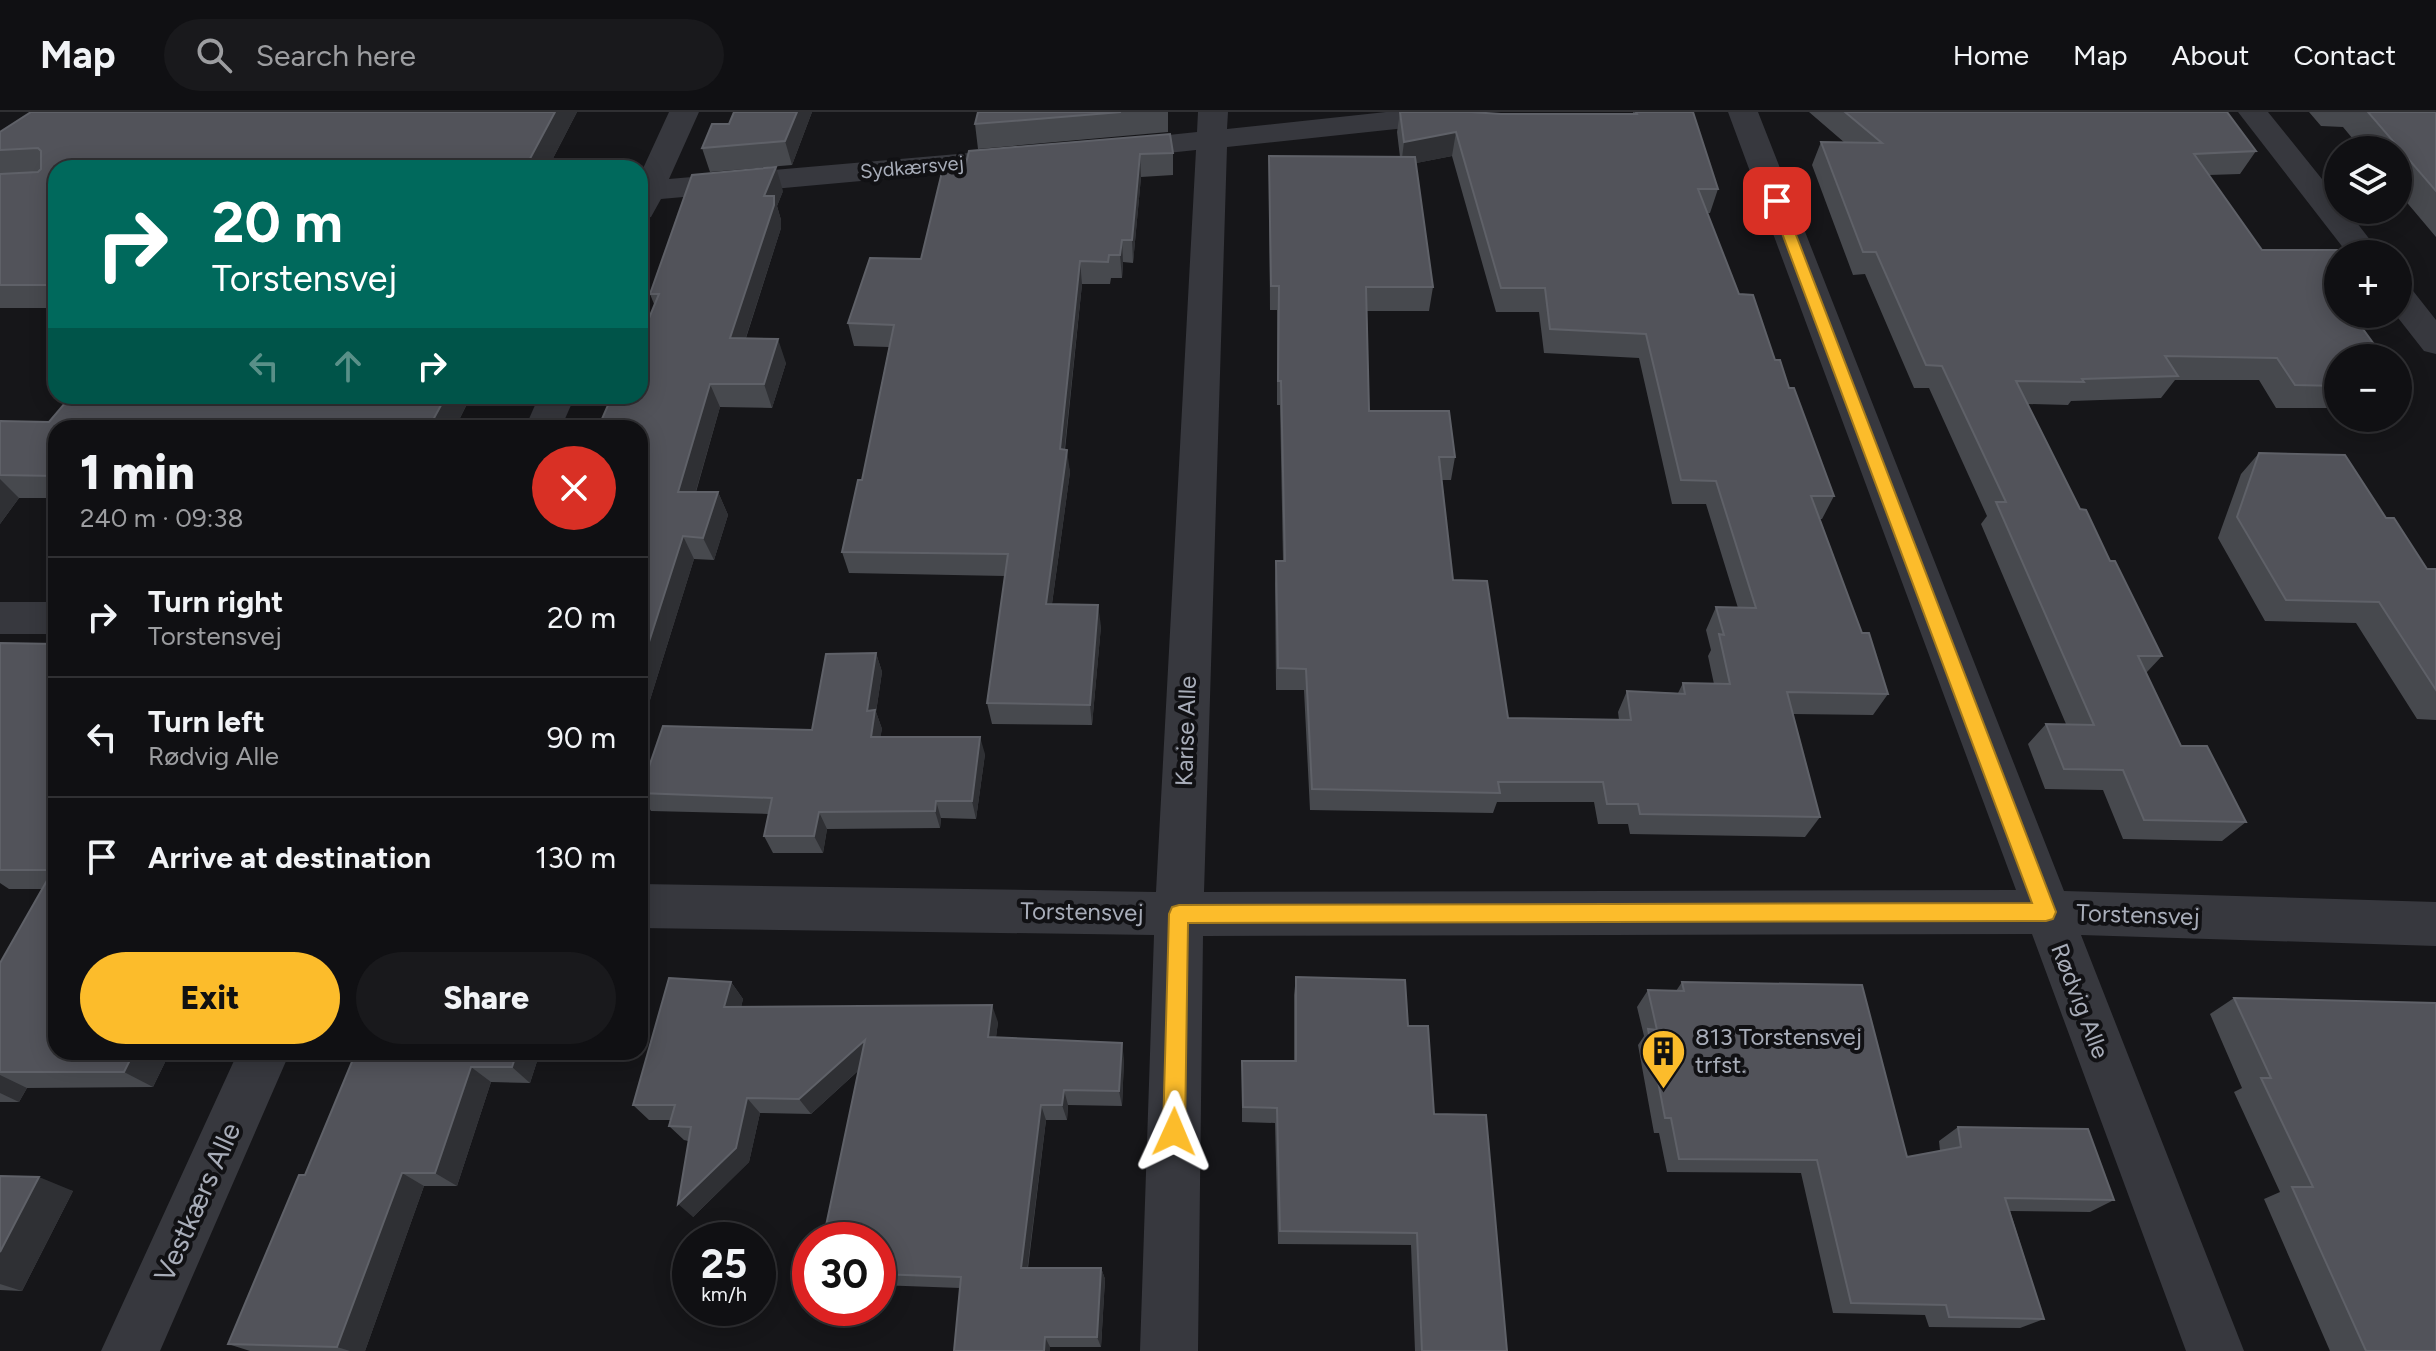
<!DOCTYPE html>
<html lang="en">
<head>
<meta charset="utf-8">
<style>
	:root { --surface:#101013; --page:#19191c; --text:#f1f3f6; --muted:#9c9da0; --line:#303033; --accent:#fcbc2b }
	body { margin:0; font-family:Figtree,sans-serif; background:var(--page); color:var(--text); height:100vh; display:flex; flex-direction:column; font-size:30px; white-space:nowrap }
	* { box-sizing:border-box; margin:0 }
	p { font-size:26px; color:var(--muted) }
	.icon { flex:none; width:44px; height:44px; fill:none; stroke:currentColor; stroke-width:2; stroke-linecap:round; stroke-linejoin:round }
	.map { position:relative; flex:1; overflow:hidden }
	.panel { position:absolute; left:48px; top:308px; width:600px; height:640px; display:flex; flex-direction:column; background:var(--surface); border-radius:24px; box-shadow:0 4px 20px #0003,0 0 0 2px var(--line) }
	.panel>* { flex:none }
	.hud { position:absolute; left:48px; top:48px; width:600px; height:244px; border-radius:24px; box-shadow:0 4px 20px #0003,0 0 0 2px var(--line); background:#00695c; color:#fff; overflow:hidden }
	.tools { position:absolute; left:2324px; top:24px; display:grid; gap:16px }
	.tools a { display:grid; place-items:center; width:88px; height:88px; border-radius:50%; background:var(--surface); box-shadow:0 4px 20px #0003,0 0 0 2px var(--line); font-size:40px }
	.speed { position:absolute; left:672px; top:1110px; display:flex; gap:16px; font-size:40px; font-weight:700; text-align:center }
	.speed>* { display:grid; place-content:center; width:104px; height:104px; border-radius:50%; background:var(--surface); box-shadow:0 4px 20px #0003,0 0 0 2px var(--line); line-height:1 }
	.speed small { font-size:20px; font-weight:400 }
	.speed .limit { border:12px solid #d22; background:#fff; color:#111 }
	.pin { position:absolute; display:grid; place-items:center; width:68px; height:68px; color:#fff; margin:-34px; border-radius:16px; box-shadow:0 4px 12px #0006 }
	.me { position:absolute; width:88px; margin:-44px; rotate:1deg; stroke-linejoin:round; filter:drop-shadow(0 0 6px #0008) }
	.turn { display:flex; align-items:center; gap:28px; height:168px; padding:0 32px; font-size:36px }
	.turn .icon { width:104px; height:104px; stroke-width:2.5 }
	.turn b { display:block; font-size:56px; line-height:68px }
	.lanes { display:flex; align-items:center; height:76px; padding:0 32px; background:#0003; justify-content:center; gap:40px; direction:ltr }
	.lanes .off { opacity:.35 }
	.round { display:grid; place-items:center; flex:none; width:84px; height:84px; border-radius:42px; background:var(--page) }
	.overview { display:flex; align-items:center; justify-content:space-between; height:136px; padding:0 32px }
	h1 { font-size:48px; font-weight:800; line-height:60px }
	.action { display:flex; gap:16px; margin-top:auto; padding:16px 32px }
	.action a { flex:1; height:92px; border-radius:48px; background:var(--accent); color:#111; font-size:32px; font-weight:800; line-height:92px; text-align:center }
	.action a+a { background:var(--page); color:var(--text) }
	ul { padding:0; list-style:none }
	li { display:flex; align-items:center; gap:24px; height:120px; padding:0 32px; border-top:2px solid var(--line) }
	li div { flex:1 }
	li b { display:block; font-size:30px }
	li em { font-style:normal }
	header { display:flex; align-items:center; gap:48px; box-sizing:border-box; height:112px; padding:0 40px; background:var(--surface); border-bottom:2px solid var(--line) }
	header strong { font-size:38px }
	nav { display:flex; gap:44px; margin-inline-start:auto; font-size:28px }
	.search { width:560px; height:72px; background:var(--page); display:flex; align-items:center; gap:20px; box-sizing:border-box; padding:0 28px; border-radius:44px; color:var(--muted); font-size:30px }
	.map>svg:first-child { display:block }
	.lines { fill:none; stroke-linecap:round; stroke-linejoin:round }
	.minor { fill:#37383e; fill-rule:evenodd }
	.wall { fill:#47494e; fill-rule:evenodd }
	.shaded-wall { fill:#2f3034 }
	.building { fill:#52535a; stroke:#5f6168; stroke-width:2 }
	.route { fill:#fcbc2b; stroke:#a47a1c; stroke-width:2 }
	.labels { text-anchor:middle; stroke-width:8; stroke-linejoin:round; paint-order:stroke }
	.far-street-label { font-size:20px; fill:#a8adb9; stroke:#111114 }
	.street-label { font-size:24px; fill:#a8adb9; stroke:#111114 }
	.poi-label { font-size:24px; fill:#a8adb9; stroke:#111114; text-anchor:start }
	.near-street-label { font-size:28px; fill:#a8adb9; stroke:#111114 }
</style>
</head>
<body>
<header>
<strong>Map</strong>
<div class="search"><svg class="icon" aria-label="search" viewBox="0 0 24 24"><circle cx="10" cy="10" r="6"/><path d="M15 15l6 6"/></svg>Search here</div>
<nav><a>Home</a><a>Map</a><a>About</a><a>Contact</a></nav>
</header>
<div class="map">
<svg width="2436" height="1239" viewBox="0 0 2436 1239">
	<rect width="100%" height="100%" fill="#161619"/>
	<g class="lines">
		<path class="minor" d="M 669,0 L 699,0 L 669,67 L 1027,36 L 1038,39 L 1042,45 L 1038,51 L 1027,54 L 661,87 L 651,105 L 640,108 L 640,63 Z
			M 1198,0 L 1228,0 L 1227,17 L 1386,0 L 1486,0 L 1481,6 L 1471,9 L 1227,35 L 1204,780 L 2016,778 L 1728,0 L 1758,0 L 2064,779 L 2436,790 L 2436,834 L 2081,823 L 2244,1239 L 2186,1239 L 2032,822 L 1203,824 L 1198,1239 L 1140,1239 L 1154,823 L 640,816 L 640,772 L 1156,780 L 1196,38 L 1111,47 L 1100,44 L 1096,38 L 1100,32 L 1111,29 L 1197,20 Z
			M 2238,0 L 2268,0 L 2338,87 L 2338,98 L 2347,98 L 2381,142 L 2348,142 Z
			M 2398,172 L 2410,175 L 2436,208 L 2436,242 L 2424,239 L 2395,202 L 2398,202 Z
			M 539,284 L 575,284 L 561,316 L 525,316 Z
			M 0,490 L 56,490 L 56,522 L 0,522 Z
			M 238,940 L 290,940 L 160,1239 L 101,1239 Z"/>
	</g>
	<path class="wall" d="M 31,0 L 577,0 L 548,56 L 56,56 L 56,196 L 0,196 L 0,20 Z
		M 812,0 L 792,53 L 710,60 L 702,36 L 729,12 Z
		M 978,0 L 1168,0 L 1168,20 L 978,37 L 975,12 Z
		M 1400,0 L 1471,0 L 1501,2 L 1633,2 L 1633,0 L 1693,0 L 1718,77 L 1710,101 L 1707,101 L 1739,182 L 1789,276 L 1834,384 L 1822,407 L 1820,407 L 1862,521 L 1888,582 L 1873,603 L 1793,602 L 1820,705 L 1805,725 L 1630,722 L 1628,712 L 1598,712 L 1594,690 L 1497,690 L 1493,701 L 1310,698 L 1304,578 L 1276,578 L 1275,472 L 1276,449 L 1283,449 L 1280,293 L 1277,293 L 1277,198 L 1270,198 L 1269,44 L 1400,45 L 1397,20 ZM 1452,44 L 1496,200 L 1539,200 L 1544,241 L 1639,246 L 1672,392 L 1706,392 L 1738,496 L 1716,495 L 1706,518 L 1711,538 L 1708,544 L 1714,572 L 1683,571 L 1678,581 L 1627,579 L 1618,600 L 1619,608 L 1508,606 L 1453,468 L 1442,368 L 1451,368 L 1455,345 L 1369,299 L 1367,199 L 1429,199 L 1433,175 L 1416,51 Z
		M 1809,0 L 2227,0 L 2256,39 L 2240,62 L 2209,63 L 2262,138 L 2338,142 L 2338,202 L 2372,202 L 2368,207 L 2356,207 L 2338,246 L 2338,296 L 2276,296 L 2259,268 L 2175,268 L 2161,286 L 2071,289 L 2068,293 L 2027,292 L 2080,397 L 2110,449 L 2162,544 L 2146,561 L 2181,634 L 2246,710 L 2222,729 L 2123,727 L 2103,678 L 2045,677 L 2028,632 L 2046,612 L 2066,612 L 1981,412 L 1987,404 L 1929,276 L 1914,276 L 1865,162 L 1853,163 L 1812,53 L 1821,30 L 1845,31 Z
		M 2309,0 L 2436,0 L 2436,125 L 2398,80 L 2398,38 L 2362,38 L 2343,15 L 2321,14 Z
		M 969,39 L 1173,41 L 1173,63 L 1141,65 L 1133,151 L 1123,150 L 1122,166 L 1111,166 L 1110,172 L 1082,172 L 1065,338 L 1070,360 L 1052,492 L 1101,514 L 1092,613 L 992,612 L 987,591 L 1005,464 L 849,461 L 842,440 L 862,368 L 889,235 L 854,234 L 848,211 L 921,147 L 964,60 Z
		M 783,79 L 777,94 L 781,108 L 781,116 L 746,226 L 786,251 L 772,296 L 720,295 L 696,380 L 718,380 L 728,403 L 714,448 L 694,447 L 640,620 L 640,284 L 654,192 L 650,182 Z
		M 71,284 L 471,284 L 455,316 L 56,316 L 56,386 L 19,386 L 0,412 L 0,309 L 49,310 Z
		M 2259,341 L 2386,406 L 2427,457 L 2436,457 L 2436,608 L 2417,607 L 2356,511 L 2265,509 L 2218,426 L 2241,362 Z
		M 0,531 L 170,940 L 153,975 L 27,976 L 19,990 L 0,990 L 0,851 L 42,777 L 9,777 L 0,771 Z
		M 876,541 L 882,560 L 876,600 L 882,617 L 880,625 L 985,642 L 976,707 L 941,706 L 940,716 L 827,717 L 823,741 L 773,741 L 764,724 L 769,702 L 651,699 L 640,682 L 640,679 L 812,618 Z
		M 1296,865 L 1408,914 L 1507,1239 L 1415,1239 L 1411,1133 L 1278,1132 L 1275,1011 L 1242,1010 L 1242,949 L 1294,949 L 1294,883 Z
		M 731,870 L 743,887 L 741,895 L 998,910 L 996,925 L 1124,947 L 1122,994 L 1068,993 L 1067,1008 L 1046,1008 L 1028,1156 L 1101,1156 L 1105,1167 L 1101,1235 L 1050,1235 L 1050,1239 L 954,1239 L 960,1176 L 878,1173 L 878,1128 L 858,959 L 811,1002 L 760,1001 L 749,1050 L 693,1105 L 688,1029 L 684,1028 L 669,1014 L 670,1008 L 649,1008 L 633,993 Z
		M 1682,870 L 1907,1045 L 1940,1039 L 1939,1029 L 1958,1015 L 2114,1088 L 2090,1100 L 2010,1099 L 2044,1207 L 2020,1216 L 1929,1215 L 1925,1203 L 1833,1201 L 1801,1061 L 1667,1060 L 1659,1021 L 1654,1021 L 1638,933 L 1644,924 L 1637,895 L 1648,878 L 1676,879 Z
		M 2234,886 L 2436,1239 L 2330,1239 L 2264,1087 L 2280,1080 L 2234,980 L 2242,976 L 2210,902 Z
		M 356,940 L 540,940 L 530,971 L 491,970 L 457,1074 L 424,1074 L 365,1239 L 250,1239 L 228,1232 L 305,1063 Z
		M 0,1064 L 73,1079 L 22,1179 L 0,1178 Z"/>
	<path class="shaded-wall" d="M 555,0 L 577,0 L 548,56 L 525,56 Z
		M 797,0 L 812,0 L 792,53 L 785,29 Z
		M 1456,20 L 1452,44 L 1401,54 L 1404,30 Z
		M 1140,42 L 1141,65 L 1133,151 L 1132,128 Z
		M 776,55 L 783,79 L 777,94 L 781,108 L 781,116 L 738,250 L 730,226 L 764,84 Z
		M 1122,128 L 1123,150 L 1122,166 L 1120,143 Z
		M 1080,149 L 1082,172 L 1062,360 L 1060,337 Z
		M 778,227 L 786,251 L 772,296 L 764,272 Z
		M 710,272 L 720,295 L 689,403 L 678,380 Z
		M 446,284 L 471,284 L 455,316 L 438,316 L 433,308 Z
		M 421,309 L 426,316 L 418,316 Z
		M 1067,338 L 1070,360 L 1049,513 L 1046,492 Z
		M 0,367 L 19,386 L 0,412 Z
		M 718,380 L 728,403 L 714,448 L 703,426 Z
		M 683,424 L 694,447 L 640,620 L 640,558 Z
		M 1098,493 L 1101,514 L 1092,613 L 1090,593 Z
		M 876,541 L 882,560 L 876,600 L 882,617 L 877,643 L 871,625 L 867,599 Z
		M 980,625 L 985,642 L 976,707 L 972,689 Z
		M 936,689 L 941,706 L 940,716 L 935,699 Z
		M 819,700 L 827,717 L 823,741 L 814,724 Z
		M 731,870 L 743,887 L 737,912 L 724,895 Z
		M 992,893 L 998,910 L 994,941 L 988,925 Z
		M 865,928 L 874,944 L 811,1002 L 799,987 Z
		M 1122,931 L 1124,947 L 1122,994 L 1119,979 Z
		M 134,940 L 170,940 L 153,975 L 124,960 Z
		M 517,940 L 540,940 L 530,971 L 512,955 Z
		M 471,955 L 491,970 L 457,1074 L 435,1061 Z
		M 0,963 L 27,976 L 19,990 L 0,981 Z
		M 1064,978 L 1068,993 L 1067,1008 L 1062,993 Z
		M 747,986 L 760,1001 L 749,1050 L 693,1105 L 678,1092 Z
		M 1041,993 L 1046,1008 L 1026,1167 L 1021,1156 Z
		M 402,1061 L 424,1074 L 365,1239 L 350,1239 L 337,1235 Z
		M 39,1065 L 73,1079 L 22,1179 L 0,1172 L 0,1140 Z
		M 1101,1156 L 1105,1167 L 1101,1235 L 1097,1225 Z
		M 1045,1225 L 1050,1235 L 1050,1239 L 1044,1239 Z"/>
	<path class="building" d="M 31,0 L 555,0 L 525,56 L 56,56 L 56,173 L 0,173 L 0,62 L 38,60 L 41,57 L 41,39 L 38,36 L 0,38 L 0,20 Z
		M 734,0 L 797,0 L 785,29 L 702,36 L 712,12 L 729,12 Z
		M 978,0 L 1121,0 L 975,12 Z
		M 1400,0 L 1471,0 L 1501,2 L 1637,2 L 1636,0 L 1693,0 L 1718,77 L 1698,77 L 1739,182 L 1753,183 L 1775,248 L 1780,248 L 1789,276 L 1794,276 L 1834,384 L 1811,384 L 1862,521 L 1869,521 L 1888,582 L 1787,580 L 1820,705 L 1640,702 L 1638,692 L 1607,692 L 1603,670 L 1498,670 L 1500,681 L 1312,677 L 1306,557 L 1278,556 L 1276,449 L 1285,449 L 1281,269 L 1278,269 L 1279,174 L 1271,174 L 1269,44 L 1415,45 L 1433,175 L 1366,175 L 1369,299 L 1449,299 L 1455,345 L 1439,345 L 1453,468 L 1487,469 L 1508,606 L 1631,608 L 1627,579 L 1685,582 L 1683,571 L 1730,572 L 1719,522 L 1724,523 L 1716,495 L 1756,496 L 1716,369 L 1681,368 L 1646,222 L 1550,217 L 1545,176 L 1501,176 L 1456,20 L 1404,30 Z
		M 1845,0 L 2227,0 L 2256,39 L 2194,42 L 2262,138 L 2350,138 L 2353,142 L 2338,142 L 2338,202 L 2352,202 L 2384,246 L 2338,246 L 2338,274 L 2295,273 L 2277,246 L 2165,244 L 2178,264 L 2082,267 L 2084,270 L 2016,269 L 2080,397 L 2086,398 L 2110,449 L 2115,449 L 2162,544 L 2138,544 L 2181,634 L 2207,634 L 2246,710 L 2144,708 L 2123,658 L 2064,657 L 2046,612 L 2094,613 L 1996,390 L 2006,390 L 1942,254 L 1926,253 L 1876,140 L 1863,140 L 1821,30 L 1882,31 Z
		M 2368,0 L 2436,0 L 2436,79 Z
		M 1170,22 L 1173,41 L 1140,42 L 1132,128 L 1122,128 L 1120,143 L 1109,143 L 1108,150 L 1080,149 L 1060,337 L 1067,338 L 1046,492 L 1098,493 L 1090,593 L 987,591 L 1008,442 L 842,440 L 858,368 L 862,368 L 894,213 L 848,211 L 870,146 L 921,147 L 942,60 L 964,60 L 969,39 Z
		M 776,55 L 764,84 L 774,84 L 774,93 L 730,226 L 778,227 L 764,272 L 710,272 L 678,380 L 718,380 L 703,426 L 683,424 L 640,558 L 640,316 L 598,316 L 612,284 L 640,284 L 640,228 L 659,182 L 650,182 L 692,63 Z
		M 71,284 L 446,284 L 433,308 L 421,309 L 418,316 L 56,316 L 56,364 L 0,363 L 0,309 L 49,310 Z
		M 2259,341 L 2345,343 L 2386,406 L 2394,406 L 2427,457 L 2436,457 L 2436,578 L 2379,490 L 2286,488 L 2237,405 Z
		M 0,531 L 56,532 L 56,940 L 134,940 L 124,960 L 0,960 L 0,851 L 53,758 L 0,758 Z
		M 876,541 L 867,599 L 875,598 L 871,625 L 980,625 L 972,689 L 936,689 L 935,699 L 819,700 L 814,724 L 764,724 L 772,686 L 640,681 L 663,614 L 812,618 L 826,542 Z
		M 1296,865 L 1405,868 L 1408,914 L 1428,914 L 1434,1002 L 1486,1003 L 1507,1239 L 1422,1239 L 1417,1121 L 1280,1119 L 1277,996 L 1243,995 L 1242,949 L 1296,949 Z
		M 669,866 L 731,870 L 724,895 L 992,893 L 988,925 L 1122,931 L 1119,979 L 1064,978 L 1062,993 L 1041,993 L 1021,1156 L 1101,1156 L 1097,1225 L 1045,1225 L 1044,1239 L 954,1239 L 961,1165 L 878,1162 L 878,1128 L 823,1128 L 865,928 L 799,987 L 747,986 L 736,1036 L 678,1092 L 691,1015 L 669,1014 L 675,993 L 633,993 Z
		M 1682,870 L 1862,873 L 1907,1045 L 1961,1035 L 1958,1015 L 2088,1017 L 2114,1088 L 2005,1086 L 2044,1207 L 1949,1205 L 1946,1193 L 1851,1191 L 1817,1048 L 1679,1047 L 1671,1006 L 1665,1006 L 1648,917 L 1657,918 L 1648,878 L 1684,879 Z
		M 2234,886 L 2436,891 L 2436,1239 L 2366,1239 L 2292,1075 L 2313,1075 L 2261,966 L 2271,966 Z
		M 356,940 L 517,940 L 512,955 L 471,955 L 435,1061 L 402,1061 L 337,1235 L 228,1232 L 299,1063 L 305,1063 Z
		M 0,1064 L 39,1065 L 0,1140 Z"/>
	<path class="route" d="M 1777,85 L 1783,89 L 2056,800 L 2053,807 L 2046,809 L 1188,811 L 1185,1020 L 1182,1028 L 1174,1031 L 1166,1028 L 1163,1020 L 1169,802 L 1172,795 L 1179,793 L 2032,791 L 1770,89 Z"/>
	<defs>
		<symbol id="building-pin" viewBox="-11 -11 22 30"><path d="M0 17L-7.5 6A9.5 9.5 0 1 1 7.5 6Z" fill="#fcbc2b" stroke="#111114"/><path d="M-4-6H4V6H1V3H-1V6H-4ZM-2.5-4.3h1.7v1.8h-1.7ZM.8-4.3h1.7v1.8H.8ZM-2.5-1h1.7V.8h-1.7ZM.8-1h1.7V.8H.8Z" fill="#111"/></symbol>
	</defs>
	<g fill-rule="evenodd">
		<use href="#building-pin" x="1638" y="914" width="51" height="69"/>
	</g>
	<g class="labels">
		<g class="far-street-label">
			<text transform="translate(912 55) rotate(-5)" y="7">Sydkærsvej</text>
		</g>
		<g class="street-label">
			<text transform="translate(1186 619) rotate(-88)" y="8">Karise Alle</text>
			<text transform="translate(1082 800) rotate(1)" y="8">Torstensvej</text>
			<text transform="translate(2138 803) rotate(2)" y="8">Torstensvej</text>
			<text transform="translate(2080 889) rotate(69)" y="8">Rødvig Alle</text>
		</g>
		<g class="poi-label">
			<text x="1695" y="933">813 Torstensvej<tspan x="1695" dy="28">trfst.</tspan></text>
		</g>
		<g class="near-street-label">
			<text transform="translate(197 1090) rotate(-66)" y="10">Vestkærs Alle</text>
		</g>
	</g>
</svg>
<div class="tools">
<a><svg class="icon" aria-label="layers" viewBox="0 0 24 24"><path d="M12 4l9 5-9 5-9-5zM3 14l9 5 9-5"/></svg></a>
<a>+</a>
<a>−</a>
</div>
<div class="speed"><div>25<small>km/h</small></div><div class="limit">30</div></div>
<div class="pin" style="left:1777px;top:89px;background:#d93025"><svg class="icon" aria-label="arrive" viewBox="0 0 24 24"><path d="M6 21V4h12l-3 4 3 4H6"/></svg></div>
<svg class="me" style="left:1174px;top:1020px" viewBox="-20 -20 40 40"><path d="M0-17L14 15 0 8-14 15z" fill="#fcbc2b" stroke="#fff" stroke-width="4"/></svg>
<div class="hud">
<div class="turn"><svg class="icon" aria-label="right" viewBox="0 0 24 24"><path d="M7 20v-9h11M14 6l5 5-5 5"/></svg><div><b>20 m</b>Torstensvej</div></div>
<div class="lanes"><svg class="icon off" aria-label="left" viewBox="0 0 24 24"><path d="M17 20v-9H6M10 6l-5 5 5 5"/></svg><svg class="icon off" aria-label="ahead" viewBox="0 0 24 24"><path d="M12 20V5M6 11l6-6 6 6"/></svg><svg class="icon" aria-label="right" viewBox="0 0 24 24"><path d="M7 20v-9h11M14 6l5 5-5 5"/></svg></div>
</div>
<section class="panel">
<div class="overview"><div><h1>1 min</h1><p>240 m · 09:38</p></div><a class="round" style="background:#d93025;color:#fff"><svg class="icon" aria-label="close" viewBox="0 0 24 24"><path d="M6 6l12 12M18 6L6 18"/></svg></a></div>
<ul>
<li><svg class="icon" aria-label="right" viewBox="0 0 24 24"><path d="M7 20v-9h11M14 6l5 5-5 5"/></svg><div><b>Turn right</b><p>Torstensvej</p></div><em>20 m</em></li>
<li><svg class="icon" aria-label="left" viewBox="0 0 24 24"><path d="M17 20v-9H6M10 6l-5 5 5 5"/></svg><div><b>Turn left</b><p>Rødvig Alle</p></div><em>90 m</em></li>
<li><svg class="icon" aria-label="arrive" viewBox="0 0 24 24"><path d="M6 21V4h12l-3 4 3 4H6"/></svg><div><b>Arrive at destination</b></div><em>130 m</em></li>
</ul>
<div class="action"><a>Exit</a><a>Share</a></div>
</section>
</div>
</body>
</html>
